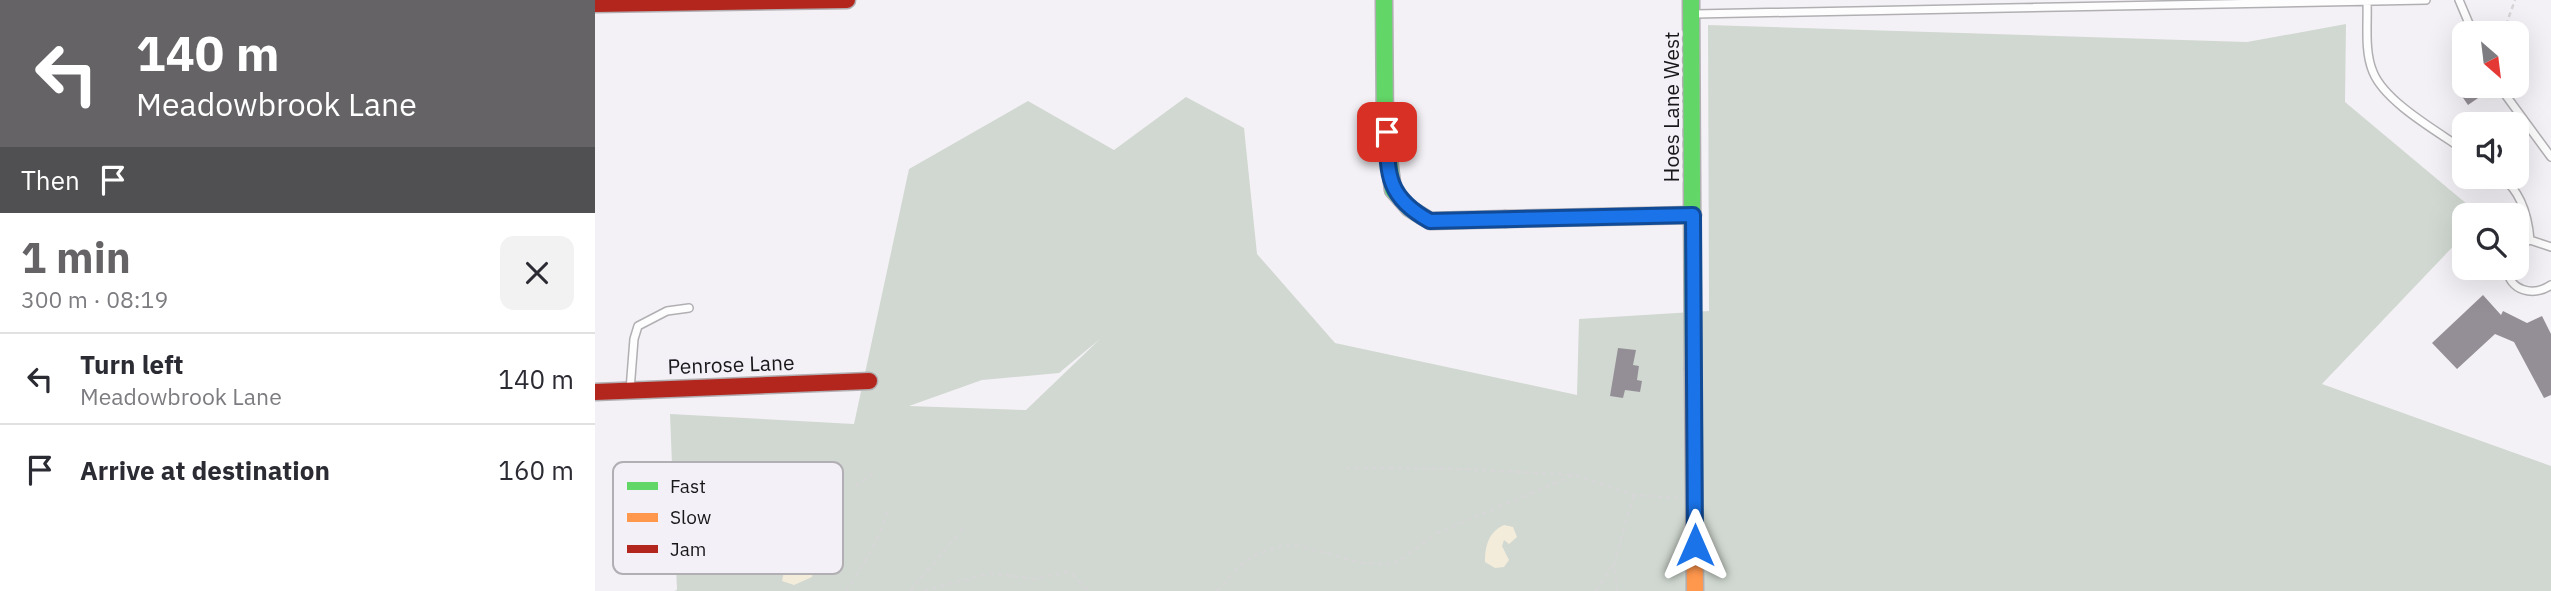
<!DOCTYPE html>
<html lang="en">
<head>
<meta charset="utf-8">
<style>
	:root { --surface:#fff; --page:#f2f2f3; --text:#2b2b33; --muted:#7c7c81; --line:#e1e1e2; --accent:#656366 }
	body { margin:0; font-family:"IBM Plex Sans",sans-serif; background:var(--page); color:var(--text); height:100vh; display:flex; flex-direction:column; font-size:26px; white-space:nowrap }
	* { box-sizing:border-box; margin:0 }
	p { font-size:23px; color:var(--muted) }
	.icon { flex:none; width:38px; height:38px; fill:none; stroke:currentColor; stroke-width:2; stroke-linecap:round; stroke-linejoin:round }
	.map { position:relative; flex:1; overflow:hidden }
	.drawer { display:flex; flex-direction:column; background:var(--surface); width:595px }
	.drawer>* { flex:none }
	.guide { background:#656366; color:#fff; overflow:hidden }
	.needle { width:46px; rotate:152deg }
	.controls { position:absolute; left:1857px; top:21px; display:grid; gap:14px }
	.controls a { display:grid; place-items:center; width:77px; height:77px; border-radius:14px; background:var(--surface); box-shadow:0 7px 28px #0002; font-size:35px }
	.pin { position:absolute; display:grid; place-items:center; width:60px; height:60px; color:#fff; margin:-30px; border-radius:14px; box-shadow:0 4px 10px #0006 }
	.me { position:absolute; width:77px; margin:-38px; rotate:0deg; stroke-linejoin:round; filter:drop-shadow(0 0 5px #0008) }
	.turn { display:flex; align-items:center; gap:24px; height:147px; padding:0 21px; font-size:32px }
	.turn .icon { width:91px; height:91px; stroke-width:2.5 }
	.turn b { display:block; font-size:49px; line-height:60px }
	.then { display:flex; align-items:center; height:66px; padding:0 21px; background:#0003; gap:14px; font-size:26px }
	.round { display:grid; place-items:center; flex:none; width:74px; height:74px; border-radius:14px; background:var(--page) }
	.head { display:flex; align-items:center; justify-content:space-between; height:119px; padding:0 21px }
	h1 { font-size:42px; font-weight:700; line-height:52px; color:var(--accent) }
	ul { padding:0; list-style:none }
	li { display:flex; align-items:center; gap:21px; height:91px; padding:0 21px; border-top:2px solid var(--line) }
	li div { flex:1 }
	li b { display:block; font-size:26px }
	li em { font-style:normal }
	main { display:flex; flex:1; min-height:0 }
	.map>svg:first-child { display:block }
	.green { fill:#d1d8d1; fill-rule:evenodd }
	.sand { fill:#f3ecda }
	.building { fill:#948f96 }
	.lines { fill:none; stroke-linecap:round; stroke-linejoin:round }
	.lane-casing { stroke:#b1afb2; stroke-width:10 }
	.fast-casing { stroke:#b1afb2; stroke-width:19 }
	.slow-casing { stroke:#b1afb2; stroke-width:19 }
	.jam-casing { stroke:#b1afb2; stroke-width:19 }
	.path { stroke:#d6d6d7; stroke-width:2.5; stroke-dasharray:5 3.5; stroke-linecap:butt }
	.lane { stroke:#fdfdfe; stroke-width:7 }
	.fast { stroke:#63d668; stroke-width:16 }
	.slow { stroke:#ff974d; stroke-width:16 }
	.jam { stroke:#b3261e; stroke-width:16 }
	.route-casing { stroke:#114b97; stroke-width:18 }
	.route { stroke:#1a73e8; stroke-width:12 }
	.labels { text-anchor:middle; stroke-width:7; stroke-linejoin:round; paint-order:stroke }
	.street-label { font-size:21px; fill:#181719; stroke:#f4f0f7 }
	.key { fill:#f4f0f7; stroke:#b2afb4; stroke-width:2 }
	.key-label { font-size:19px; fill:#181719 }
</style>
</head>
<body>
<main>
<section class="drawer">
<div class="guide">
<div class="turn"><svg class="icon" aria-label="left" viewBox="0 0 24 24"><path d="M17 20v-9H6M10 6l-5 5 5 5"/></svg><div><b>140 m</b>Meadowbrook Lane</div></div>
<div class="then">Then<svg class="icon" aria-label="arrive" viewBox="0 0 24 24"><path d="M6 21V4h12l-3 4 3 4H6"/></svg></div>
</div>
<div class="head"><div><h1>1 min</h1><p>300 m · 08:19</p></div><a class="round"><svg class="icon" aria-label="close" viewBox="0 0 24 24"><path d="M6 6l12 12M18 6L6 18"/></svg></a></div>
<ul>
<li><svg class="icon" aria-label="left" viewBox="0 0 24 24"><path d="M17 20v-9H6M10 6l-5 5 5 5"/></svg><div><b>Turn left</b><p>Meadowbrook Lane</p></div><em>140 m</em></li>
<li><svg class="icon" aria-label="arrive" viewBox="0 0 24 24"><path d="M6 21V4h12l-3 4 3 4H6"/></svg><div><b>Arrive at destination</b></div><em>160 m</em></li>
</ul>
</section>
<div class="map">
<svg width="1956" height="591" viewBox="0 0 1956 591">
	<rect width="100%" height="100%" fill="#f4f1f6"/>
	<path class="green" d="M 1751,24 L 1750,102 L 1885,215 L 1869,215 L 1869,235 L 1727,384 L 1956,466 L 1956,591 L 79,591 L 82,590 L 75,414 L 259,424 L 314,169 L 433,101 L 519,150 L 591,97 L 649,128 L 662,254 L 740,343 L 982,395 L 984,319 L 1114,311 L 1113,25 L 1652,42 ZM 505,339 L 431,410 L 314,406 L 387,380 L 464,373 Z"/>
	<path class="sand" d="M 909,525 L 918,527 L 922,537 L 914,544 L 909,540 L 907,546 L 914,560 L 909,567 L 900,568 L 890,562 C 890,547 893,532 909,525 Z
		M 210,559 L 219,565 L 217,577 L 199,585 L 187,581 L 189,571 L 201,569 Z"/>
	<path class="building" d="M 1873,86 L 1878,86 L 1886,96 L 1873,105 L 1864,92 Z
		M 1888,295 L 1906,315 L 1908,311 L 1932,323 L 1947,316 L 1956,334 L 1956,395 L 1949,398 L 1919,342 L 1900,334 L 1862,369 L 1837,343 Z
		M 1023,348 L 1041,350 L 1038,365 L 1044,366 L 1042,380 L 1047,381 L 1045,392 L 1030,390 L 1028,398 L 1015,396 Z"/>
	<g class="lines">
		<defs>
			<path id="lane" d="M 1864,0 L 1878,33
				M 1772,1 C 1773,23 1769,51 1778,72 C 1790,102 1842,131 1869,150
				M 1100,14 L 1831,0
				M 1904,86 L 1956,157
				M 1906,177 C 1926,191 1933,216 1935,240
				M 1922,246 L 1935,240 L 1956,247
				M 1912,268 C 1914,291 1938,297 1956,285
				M 35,390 L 39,339 L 43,326 L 72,311 L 94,308"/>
			<path id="fast" d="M 789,0 L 790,129 L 798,190 L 814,208 L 835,221 L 910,219
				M 1096,0 L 1098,369"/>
			<path id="slow" d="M 1098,369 L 1100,591"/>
			<path id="jam" d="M 0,4 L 252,0
				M 910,219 L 1098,215
				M 0,392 L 274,381"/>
		</defs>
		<use href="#lane" class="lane-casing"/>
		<use href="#fast" class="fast-casing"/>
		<use href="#slow" class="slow-casing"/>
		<use href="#jam" class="jam-casing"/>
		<path class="path" d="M 1908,33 L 1920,0
			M 751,468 L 868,469 L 980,475 L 1039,495 L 1082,498
			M 260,486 L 279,473
			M 251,591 L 279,547 L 294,508
			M 315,591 L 370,526
			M 328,591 L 395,573 L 440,579 L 470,572 L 477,574 L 493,591
			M 622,591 L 646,565 L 662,554 L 687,546 L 705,546 L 767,563 L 799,564 L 842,533 L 979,475
			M 1001,591 L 1018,565
			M 1022,591 L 1019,563 L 1039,495"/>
		<use href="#lane" class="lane"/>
		<use href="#fast" class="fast"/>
		<use href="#slow" class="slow"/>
		<use href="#jam" class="jam"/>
	</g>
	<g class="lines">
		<defs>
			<path id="route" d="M 792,132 C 792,176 793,198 835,221 L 1098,215 L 1100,545"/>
		</defs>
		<use href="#route" class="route-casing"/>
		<use href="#route" class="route"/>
	</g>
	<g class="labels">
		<g class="street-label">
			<text transform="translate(1077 107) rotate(-90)" y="7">Hoes Lane West</text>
			<text transform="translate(136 365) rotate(-2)" y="7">Penrose Lane</text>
		</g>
	</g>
	<rect x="18" y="462" width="230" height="112" rx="10" class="key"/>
	<rect x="32" y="482" width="31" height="8" fill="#63d668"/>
	<rect x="32" y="513" width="31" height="9" fill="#ff974d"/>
	<rect x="32" y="545" width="31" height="8" fill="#b3261e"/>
	<g class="key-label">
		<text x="75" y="493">Fast</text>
		<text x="75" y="524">Slow</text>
		<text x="75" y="556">Jam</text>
	</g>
</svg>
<div class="controls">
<a><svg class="needle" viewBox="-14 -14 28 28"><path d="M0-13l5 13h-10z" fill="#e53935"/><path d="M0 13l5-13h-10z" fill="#7c7c81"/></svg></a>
<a><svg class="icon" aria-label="sound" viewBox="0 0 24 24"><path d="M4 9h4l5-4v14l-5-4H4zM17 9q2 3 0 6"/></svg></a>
<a><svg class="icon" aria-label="search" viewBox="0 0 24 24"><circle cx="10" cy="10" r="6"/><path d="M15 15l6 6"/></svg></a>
</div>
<div class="pin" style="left:792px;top:132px;background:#d93025"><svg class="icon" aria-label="arrive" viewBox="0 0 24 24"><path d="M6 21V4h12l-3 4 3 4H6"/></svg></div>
<svg class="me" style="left:1100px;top:545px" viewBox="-20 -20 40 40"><path d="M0-17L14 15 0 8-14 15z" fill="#1a73e8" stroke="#fff" stroke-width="4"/></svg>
</div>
</main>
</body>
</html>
